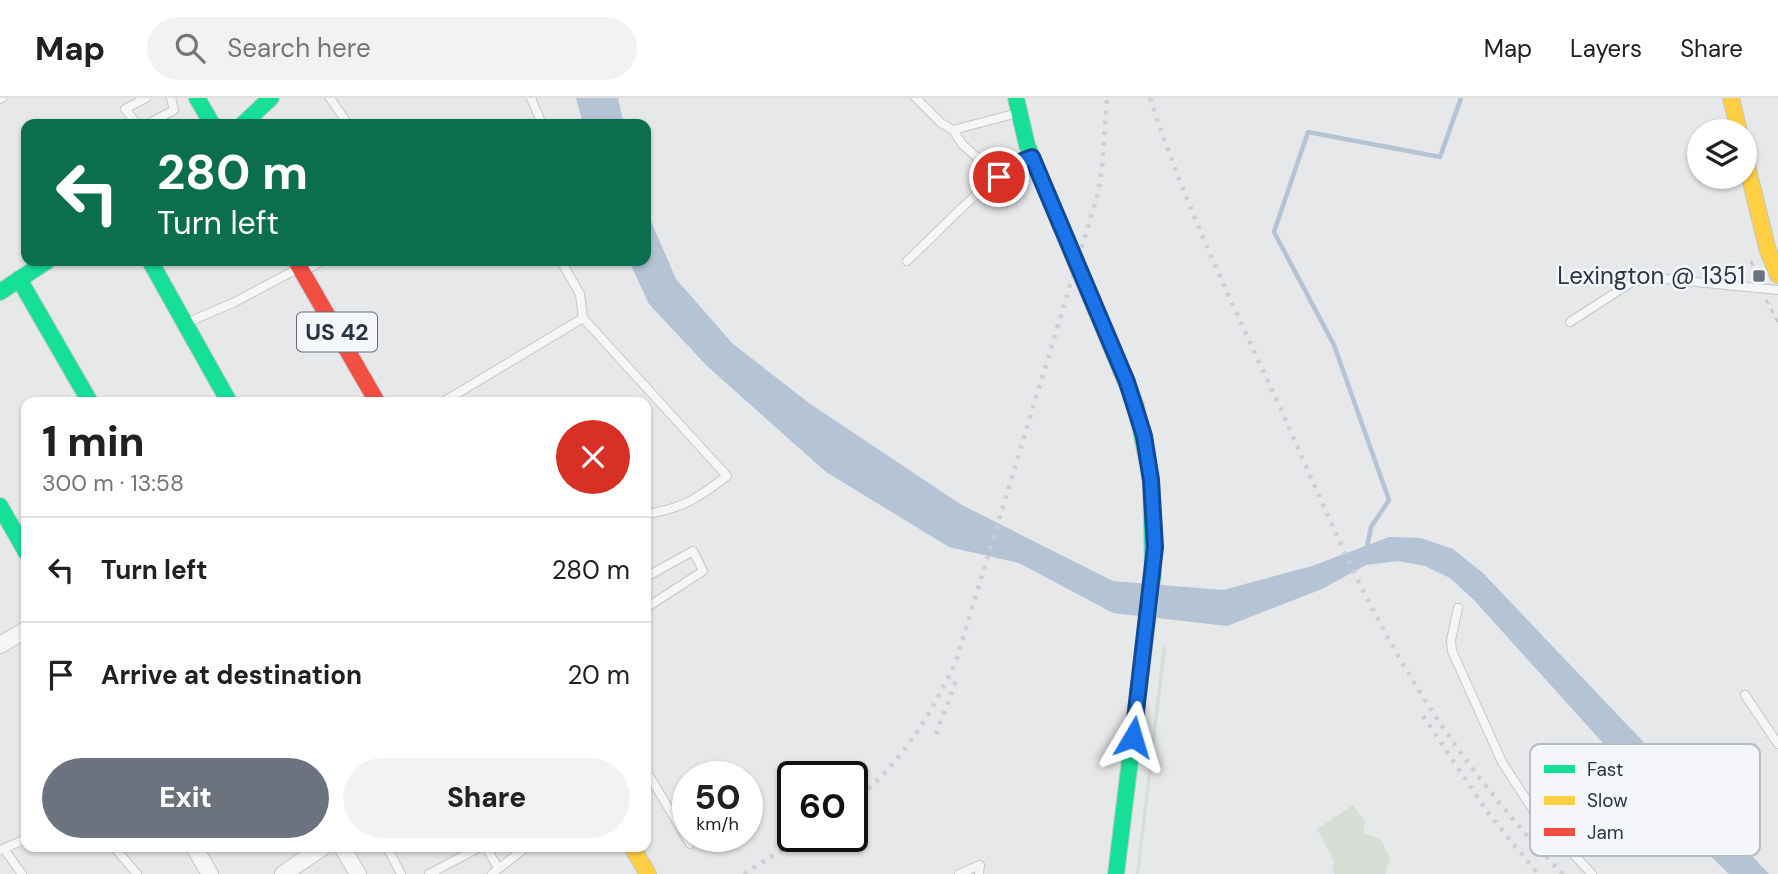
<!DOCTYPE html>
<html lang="en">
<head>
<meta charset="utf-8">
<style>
	:root { --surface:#fff; --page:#f2f2f2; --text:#202124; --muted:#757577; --line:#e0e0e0; --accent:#6c737f }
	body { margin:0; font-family:"DM Sans",sans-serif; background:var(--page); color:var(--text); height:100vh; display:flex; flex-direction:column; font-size:26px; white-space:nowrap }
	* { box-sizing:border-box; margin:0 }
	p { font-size:23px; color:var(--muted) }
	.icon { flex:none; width:38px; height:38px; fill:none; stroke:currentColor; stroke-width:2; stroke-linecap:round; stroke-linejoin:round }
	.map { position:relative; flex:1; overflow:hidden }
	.panel { position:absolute; left:21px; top:299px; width:630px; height:455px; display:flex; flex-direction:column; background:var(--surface); border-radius:14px; box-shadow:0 2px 5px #0004 }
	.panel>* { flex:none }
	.top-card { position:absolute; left:21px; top:21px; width:630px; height:147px; border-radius:14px; box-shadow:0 2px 5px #0004; background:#0b6e4f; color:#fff; overflow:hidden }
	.tools { position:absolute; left:1687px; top:21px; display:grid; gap:14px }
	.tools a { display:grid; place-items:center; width:70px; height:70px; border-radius:50%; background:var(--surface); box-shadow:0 2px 5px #0004; font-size:35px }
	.speed { position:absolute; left:672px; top:663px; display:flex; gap:14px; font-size:35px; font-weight:700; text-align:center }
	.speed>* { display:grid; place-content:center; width:91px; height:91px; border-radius:50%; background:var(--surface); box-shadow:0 2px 5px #0004; line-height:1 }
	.speed small { font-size:18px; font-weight:400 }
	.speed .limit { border:4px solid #111; border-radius:10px; background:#fff; color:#111 }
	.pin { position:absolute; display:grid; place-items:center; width:60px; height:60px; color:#fff; margin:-30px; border:4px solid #fff; border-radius:50%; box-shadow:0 2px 7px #0007 }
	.me { position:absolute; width:77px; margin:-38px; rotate:7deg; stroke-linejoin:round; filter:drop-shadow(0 0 5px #0008) }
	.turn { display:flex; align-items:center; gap:24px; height:147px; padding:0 21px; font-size:32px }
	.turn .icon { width:91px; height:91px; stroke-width:2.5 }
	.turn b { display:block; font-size:49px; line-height:60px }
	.round { display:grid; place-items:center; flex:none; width:74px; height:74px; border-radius:37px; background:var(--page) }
	.headline { display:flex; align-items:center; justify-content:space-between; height:119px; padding:0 21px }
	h1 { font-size:42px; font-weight:800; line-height:52px }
	.button { display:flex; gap:14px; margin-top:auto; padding:14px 21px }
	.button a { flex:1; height:80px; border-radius:42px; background:var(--accent); color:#fff; font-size:28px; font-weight:800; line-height:80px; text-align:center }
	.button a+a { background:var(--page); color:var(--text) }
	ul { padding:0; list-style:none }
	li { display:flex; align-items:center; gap:21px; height:105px; padding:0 21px; border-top:2px solid var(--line) }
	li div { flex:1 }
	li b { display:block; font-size:26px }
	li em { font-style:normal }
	header { display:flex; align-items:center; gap:42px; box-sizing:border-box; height:98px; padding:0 35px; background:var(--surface); border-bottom:2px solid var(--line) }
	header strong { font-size:33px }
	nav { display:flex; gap:38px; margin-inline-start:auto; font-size:24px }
	.search { width:490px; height:63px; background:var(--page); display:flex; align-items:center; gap:18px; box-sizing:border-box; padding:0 24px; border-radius:38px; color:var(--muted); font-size:26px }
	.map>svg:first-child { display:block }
	.green { fill:#d6ded6 }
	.water { fill:#b4c4d5 }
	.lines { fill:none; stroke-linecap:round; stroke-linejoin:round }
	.stream { stroke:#b4c4d5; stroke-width:4.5 }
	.lane-casing { stroke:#c4c6c8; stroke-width:10 }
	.street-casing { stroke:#c4c6c8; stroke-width:18 }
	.fast-casing { stroke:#c4c6c8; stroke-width:18 }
	.slow-casing { stroke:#c4c6c8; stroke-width:18 }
	.jam-casing { stroke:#c4c6c8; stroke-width:18 }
	.path { stroke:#c5c6ca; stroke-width:2.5; stroke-dasharray:5 5; stroke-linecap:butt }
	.lane { stroke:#f5f6f7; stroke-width:8 }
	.street { stroke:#f5f6f7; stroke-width:16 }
	.fast { stroke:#16e098; stroke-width:16 }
	.slow { stroke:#ffcf43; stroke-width:16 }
	.jam { stroke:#f24e42; stroke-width:16 }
	.rail { stroke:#cecfd2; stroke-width:4.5; stroke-dasharray:3.5 7; stroke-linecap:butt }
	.route-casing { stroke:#114b97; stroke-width:18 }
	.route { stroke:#1a73e8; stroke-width:12 }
	.poi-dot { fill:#6c737f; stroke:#f4f6f9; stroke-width:2.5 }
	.labels { text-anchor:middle; stroke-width:5; stroke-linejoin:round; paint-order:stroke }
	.shield { fill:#f4f6f9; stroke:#676e7b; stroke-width:2 }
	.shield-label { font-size:23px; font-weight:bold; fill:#2b3445 }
	.poi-label { font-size:24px; fill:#2b3445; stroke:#f4f6f9; text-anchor:end }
	.key { fill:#f4f6f9; stroke:#b8bcc3; stroke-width:2 }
	.key-label { font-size:19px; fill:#2b3445 }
</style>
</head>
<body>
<header>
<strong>Map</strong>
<div class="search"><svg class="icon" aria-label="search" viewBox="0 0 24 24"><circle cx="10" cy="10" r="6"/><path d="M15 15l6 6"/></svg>Search here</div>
<nav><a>Map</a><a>Layers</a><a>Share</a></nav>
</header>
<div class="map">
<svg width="1778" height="776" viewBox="0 0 1778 776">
	<rect width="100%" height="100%" fill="#e6e8ea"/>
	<path class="green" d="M 1163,547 L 1166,550 L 1139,776 L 1136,776 Z
		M 1353,707 L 1365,724 L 1363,731 L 1366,736 L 1381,741 L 1390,761 L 1385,776 L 1335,776 L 1332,771 L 1334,763 L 1317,731 Z"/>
	<path class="water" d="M 576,0 L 618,0 L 624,26 L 583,26 Z
		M 646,112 L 676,181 L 732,245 L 809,305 L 960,406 L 1113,483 L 1223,492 L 1312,468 L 1389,439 L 1421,440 L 1453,451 L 1483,475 L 1769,776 L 1729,776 L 1667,716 L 1474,502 L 1450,480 L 1425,468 L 1398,463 L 1366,467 L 1322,491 L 1227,528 L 1113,515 L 1019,465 L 949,449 L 826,374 L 707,268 L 649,206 L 629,163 L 646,163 Z"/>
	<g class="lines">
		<path class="stream" d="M 1367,449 L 1371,429 L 1389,402 L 1334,247 L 1274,134 L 1308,34 L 1440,59 L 1461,0"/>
		<defs>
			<path id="lane" d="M 330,0 L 348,26
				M 531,0 L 542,26
				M 916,0 L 941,25 L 953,32
				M 0,1 L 2,0
				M 137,26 L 125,11 L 146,0
				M 148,26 L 174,12 L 171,0
				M 999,79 L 962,46 L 953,32 L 1014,16
				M 561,163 L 580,196 L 583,220 L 727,378 C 698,400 682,411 646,416
				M 907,163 C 943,130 986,79 1030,60
				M 306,172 L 322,163
				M 1570,224 L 1632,184 L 1654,180 L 1778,192
				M 186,225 L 235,204 L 297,171
				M 443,304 L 583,220
				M 646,479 L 693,453 L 703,473 L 646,510
				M 1458,510 L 1451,542 L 1452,553 L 1502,664 L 1535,715 L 1592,776
				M 1745,597 L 1778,646
				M 646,682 L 650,679 L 690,746
				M 114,749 L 137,776
				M 394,749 L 389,753 L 401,776
				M 486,749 L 498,770
				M 4,751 L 22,776
				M 0,752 L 26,741
				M 429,776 L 480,749
				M 492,776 L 526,749
				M 959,776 L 980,767 L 979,776"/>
			<path id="street" d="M 0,547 L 26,532
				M 194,749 L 210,776
				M 342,749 L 358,776
				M 283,776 L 323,749"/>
			<path id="fast" d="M 197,0 L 212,26
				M 1016,0 L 1027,47 L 1136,308 L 1151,382 L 1153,476 L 1116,776
				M 243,26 L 271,0
				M 150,163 L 229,304
				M 19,181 L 90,304
				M 0,194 L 47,163
				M 0,408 L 26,454"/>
			<path id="slow" d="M 1731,0 L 1739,33
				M 1745,60 L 1768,153 L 1778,177
				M 632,749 L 648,776"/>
			<path id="jam" d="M 296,163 L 377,304"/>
		</defs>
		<use href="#lane" class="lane-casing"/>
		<use href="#street" class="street-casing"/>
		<use href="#fast" class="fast-casing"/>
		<use href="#slow" class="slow-casing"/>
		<use href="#jam" class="jam-casing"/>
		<path class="path" d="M 1751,163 L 1757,179
			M 1766,202 L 1778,224"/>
		<use href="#lane" class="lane"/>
		<use href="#street" class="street"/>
		<use href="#fast" class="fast"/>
		<use href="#slow" class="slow"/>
		<use href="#jam" class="jam"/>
		<path class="rail" d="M 1150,0 C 1184,104 1231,203 1277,303 C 1314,385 1348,469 1392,547 C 1439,631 1496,707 1563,776
			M 1423,618 L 1489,716 L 1538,776
			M 936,636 L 956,583
			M 852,704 C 900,668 931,617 956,563 L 1097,99 L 1102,71 L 1107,0
			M 744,776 L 804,738"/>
	</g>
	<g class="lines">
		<defs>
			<path id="route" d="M 999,79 L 1015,66 L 1032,59 L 1127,284 L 1144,338 L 1151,382 L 1155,449 L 1133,639"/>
		</defs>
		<use href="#route" class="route-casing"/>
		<use href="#route" class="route"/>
	</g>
	<rect class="poi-dot" x="1752" y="171" width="14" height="14" rx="3.5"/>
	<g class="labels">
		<rect class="shield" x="297" y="214.5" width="80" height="39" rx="5"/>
		<g class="shield-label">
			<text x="337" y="242">US 42</text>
		</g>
		<g class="poi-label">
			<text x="1745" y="186">Lexington @ 1351</text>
		</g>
	</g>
	<rect x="1530" y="646" width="230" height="112" rx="10" class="key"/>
	<rect x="1544" y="667" width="31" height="8" fill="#16e098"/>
	<rect x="1544" y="698" width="31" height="9" fill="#ffcf43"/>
	<rect x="1544" y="730" width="31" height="8" fill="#f24e42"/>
	<g class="key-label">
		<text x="1587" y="678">Fast</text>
		<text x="1587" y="709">Slow</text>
		<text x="1587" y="741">Jam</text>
	</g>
</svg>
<div class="tools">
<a><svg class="icon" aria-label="layers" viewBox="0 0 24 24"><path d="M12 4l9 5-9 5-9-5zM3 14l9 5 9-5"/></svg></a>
</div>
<div class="speed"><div>50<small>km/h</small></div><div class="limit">60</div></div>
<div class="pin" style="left:999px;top:79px;background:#d93025"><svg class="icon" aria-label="arrive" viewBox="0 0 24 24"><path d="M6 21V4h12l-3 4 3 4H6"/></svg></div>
<svg class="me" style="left:1133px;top:639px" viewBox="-20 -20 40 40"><path d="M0-17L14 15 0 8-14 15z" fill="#1a73e8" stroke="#fff" stroke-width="4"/></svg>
<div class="top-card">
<div class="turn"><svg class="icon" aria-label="left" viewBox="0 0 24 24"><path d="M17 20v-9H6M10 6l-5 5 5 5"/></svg><div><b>280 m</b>Turn left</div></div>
</div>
<section class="panel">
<div class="headline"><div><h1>1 min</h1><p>300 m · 13:58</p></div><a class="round" style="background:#d93025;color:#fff"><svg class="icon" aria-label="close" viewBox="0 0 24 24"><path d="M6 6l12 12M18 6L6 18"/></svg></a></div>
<ul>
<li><svg class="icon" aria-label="left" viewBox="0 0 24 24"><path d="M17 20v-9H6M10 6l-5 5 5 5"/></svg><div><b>Turn left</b></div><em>280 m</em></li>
<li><svg class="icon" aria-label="arrive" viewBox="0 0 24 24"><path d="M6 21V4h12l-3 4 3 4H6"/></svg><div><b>Arrive at destination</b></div><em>20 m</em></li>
</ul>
<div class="button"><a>Exit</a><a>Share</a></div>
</section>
</div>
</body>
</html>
